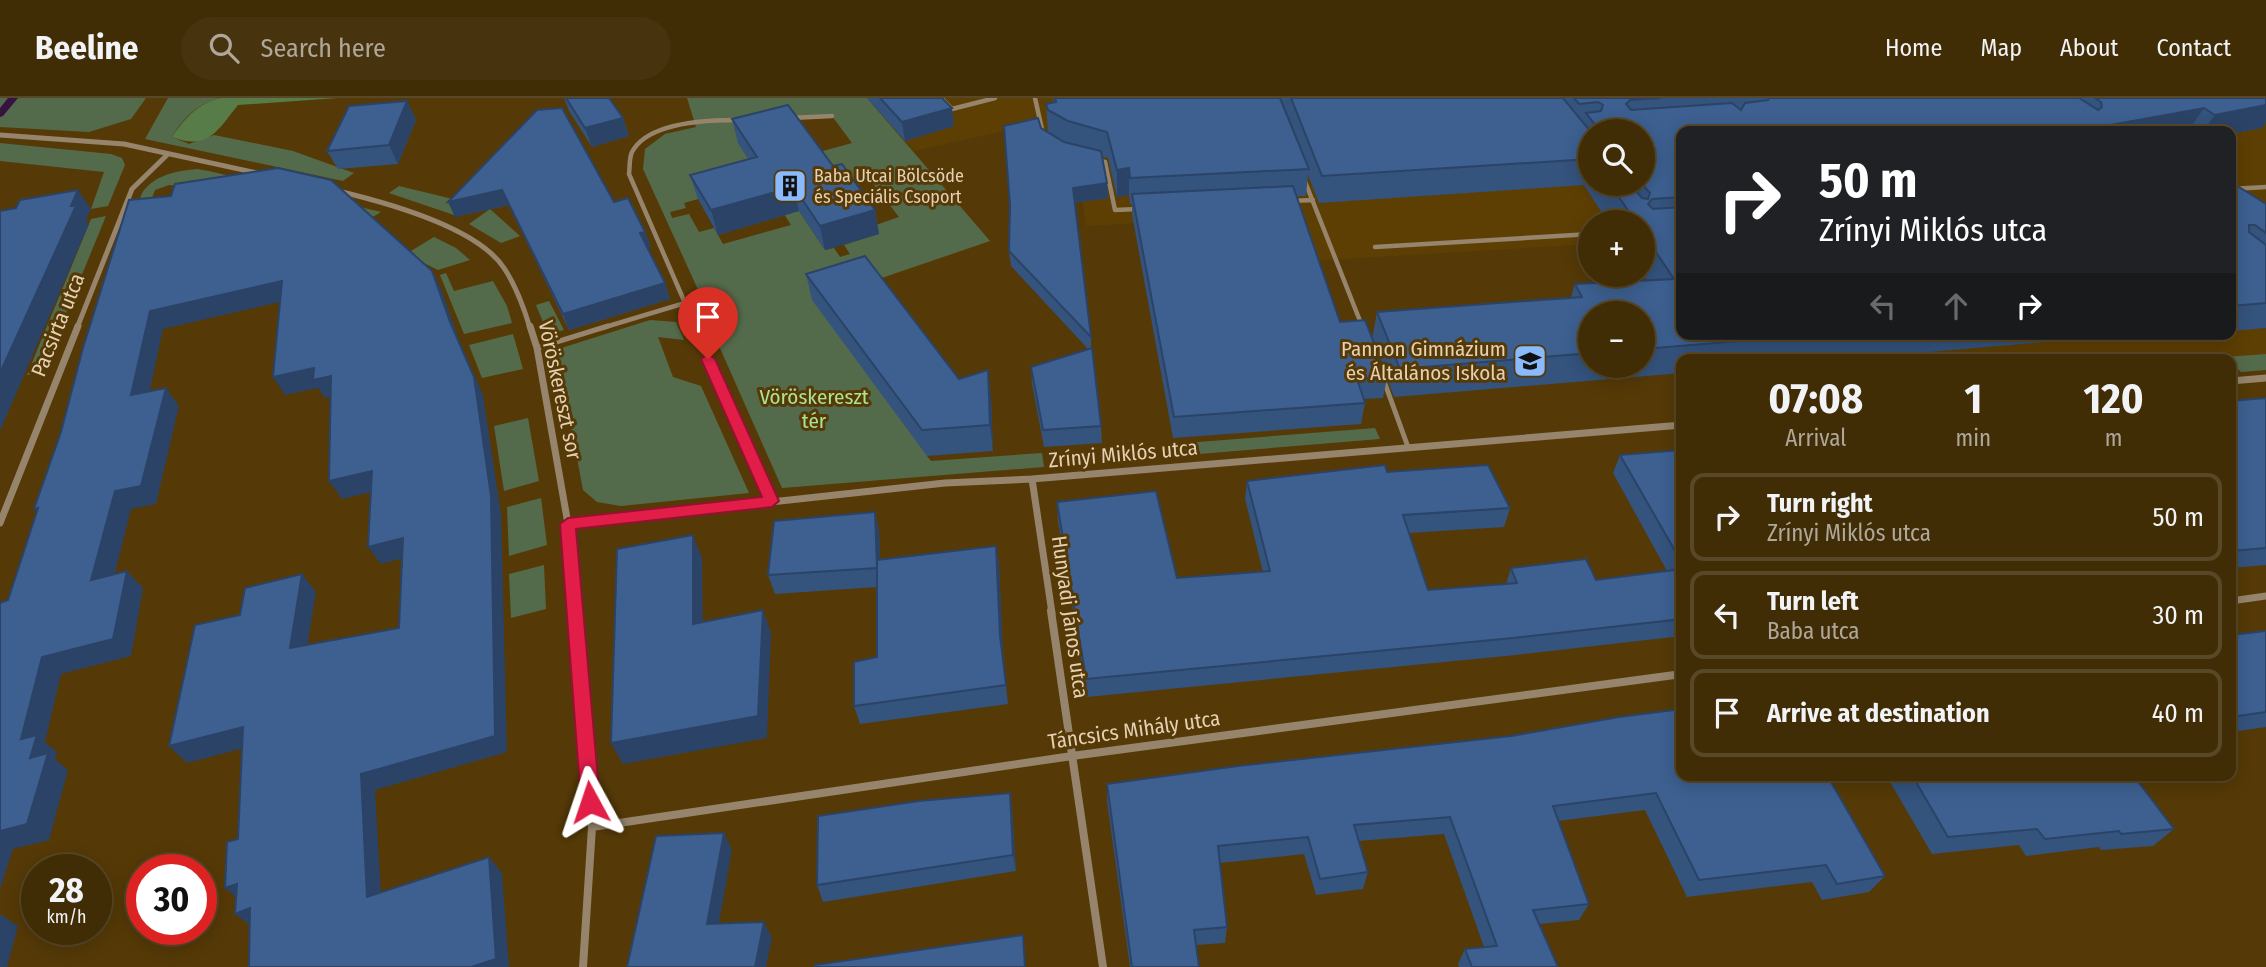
<!DOCTYPE html>
<html lang="en">
<head>
<meta charset="utf-8">
<style>
	:root { --surface:#402c05; --page:#47340f; --text:#f1f3f6; --muted:#aea79a; --line:#594827 }
	body { margin:0; font-family:"Fira Sans Condensed",sans-serif; background:var(--page); color:var(--text); height:100vh; display:flex; flex-direction:column; font-size:26px; white-space:nowrap }
	* { box-sizing:border-box; margin:0 }
	p { font-size:23px; color:var(--muted) }
	.icon { flex:none; width:38px; height:38px; fill:none; stroke:currentColor; stroke-width:2; stroke-linecap:round; stroke-linejoin:round }
	.map { position:relative; flex:1; overflow:hidden }
	.drawer { position:absolute; left:1676px; top:256px; width:560px; height:427px; display:flex; flex-direction:column; background:var(--surface); border-radius:14px; box-shadow:0 4px 18px #0003,0 0 0 2px var(--line) }
	.drawer>* { flex:none }
	.guide { position:absolute; left:1676px; top:28px; width:560px; height:214px; border-radius:14px; box-shadow:0 4px 18px #0003,0 0 0 2px var(--line); background:#202124; color:#fff; overflow:hidden }
	.controls { position:absolute; left:1578px; top:21px; display:grid; gap:14px }
	.controls a { display:grid; place-items:center; width:77px; height:77px; border-radius:50%; background:var(--surface); box-shadow:0 4px 18px #0003,0 0 0 2px var(--line); font-size:35px }
	.speed { position:absolute; left:21px; top:756px; display:flex; gap:14px; font-size:35px; font-weight:700; text-align:center }
	.speed>* { display:grid; place-content:center; width:91px; height:91px; border-radius:50%; background:var(--surface); box-shadow:0 4px 18px #0003,0 0 0 2px var(--line); line-height:1 }
	.speed small { font-size:18px; font-weight:400 }
	.speed .limit { border:10px solid #d22; background:#fff; color:#111 }
	.pin { position:absolute; display:grid; place-items:center; width:60px; height:60px; color:#fff; margin:-72px -30px; border-radius:50% 50% 50% 0; rotate:-45deg; box-shadow:0 0 7px #0007 }
	.pin .icon { rotate:45deg }
	.me { position:absolute; width:77px; margin:-38px; rotate:355deg; stroke-linejoin:round; filter:drop-shadow(0 0 5px #0008) }
	.turn { display:flex; align-items:center; gap:24px; height:147px; padding:0 28px; font-size:32px }
	.turn .icon { width:91px; height:91px; stroke-width:2.5 }
	.turn b { display:block; font-size:49px; line-height:60px }
	.lanes { display:flex; align-items:center; height:66px; padding:0 28px; background:#0003; justify-content:center; gap:35px; direction:ltr }
	.lanes .off { opacity:.35 }
	.eta { display:flex; justify-content:space-evenly; align-items:center; height:119px; text-align:center }
	.eta b { font-size:42px; font-weight:700; line-height:49px }
	ul { padding:0; list-style:none }
	li { display:flex; align-items:center; gap:21px; height:88px; margin:0 14px 10px; padding:0 14px; border:4px solid var(--line); border-radius:14px }
	li div { flex:1 }
	li b { display:block; font-size:26px }
	li em { font-style:normal }
	header { display:flex; align-items:center; gap:42px; box-sizing:border-box; height:98px; padding:0 35px; background:var(--surface); border-bottom:2px solid var(--line) }
	header strong { font-size:33px }
	nav { display:flex; gap:38px; margin-inline-start:auto; font-size:24px }
	.search { width:490px; height:63px; background:var(--page); display:flex; align-items:center; gap:18px; box-sizing:border-box; padding:0 24px; border-radius:38px; color:var(--muted); font-size:26px }
	.map>svg:first-child { display:block }
	.built { fill:#5e3f03; fill-rule:evenodd }
	.green { fill:#546b4b; fill-rule:evenodd }
	.forest { fill:#577c47 }
	.lines { fill:none; stroke-linecap:round; stroke-linejoin:round }
	.stream { fill:#361441; fill-rule:evenodd }
	.lane-far1 { stroke:#96856c; stroke-width:4.5 }
	.lane { stroke:#96856c; stroke-width:5 }
	.street-far2 { stroke:#96856c; stroke-width:5 }
	.street-far1 { stroke:#96856c; stroke-width:7 }
	.street { stroke:#96856c; stroke-width:8 }
	.wall { fill:#34537d; fill-rule:evenodd }
	.shaded-wall { fill:#2b4366 }
	.building { fill:#3d6091; stroke:#2b4366; stroke-width:2 }
	.route { fill:#e11d48; stroke:#92132f; stroke-width:2 }
	.labels { text-anchor:middle; stroke-width:6; stroke-linejoin:round; paint-order:stroke }
	.far-poi-label { font-size:18px; fill:#e5d0b3; stroke:#553a07; text-anchor:start }
	.street-label { font-size:21px; fill:#e5d0b3; stroke:#553a07 }
	.poi-label { font-size:21px; fill:#e5d0b3; stroke:#553a07; text-anchor:end }
	.park-label { font-size:21px; fill:#abe294; stroke:#553a07 }
</style>
</head>
<body>
<header>
<strong>Beeline</strong>
<div class="search"><svg class="icon" aria-label="search" viewBox="0 0 24 24"><circle cx="10" cy="10" r="6"/><path d="M15 15l6 6"/></svg>Search here</div>
<nav><a>Home</a><a>Map</a><a>About</a><a>Contact</a></nav>
</header>
<div class="map">
<svg width="2266" height="869" viewBox="0 0 2266 869">
	<rect width="100%" height="100%" fill="#553a07"/>
	<path class="built" d="M 867,0 L 2266,0 L 2266,270 L 2231,272 L 2231,261 L 1682,261 L 1682,274 L 1621,177 L 1643,177 L 1643,124 L 1591,124 L 1591,146 L 1310,163 L 1287,116 L 1086,128 L 1077,63 L 1017,30 L 914,53 ZM 1591,33 L 1643,33 L 1643,86 L 1591,86 ZM 1682,33 L 2231,33 L 2231,236 L 1682,236 Z"/>
	<path class="green" d="M 0,0 L 146,0 L 131,21 L 89,34 L 0,29 Z
		M 168,0 L 221,0 C 198,5 183,20 172,39 L 189,46 L 214,37 L 293,53 L 354,75 L 343,83 L 145,41 Z
		M 687,0 L 867,0 L 990,143 L 870,184 L 927,358 L 931,363 L 1042,355 L 1044,369 L 782,390 L 700,205 L 705,197 L 700,196 L 643,71 L 645,51 L 665,36 L 696,29 ZM 832,18 L 852,45 L 812,56 L 838,93 L 871,83 L 899,119 L 873,128 L 878,136 L 844,147 L 850,156 L 840,159 L 834,150 L 825,152 L 795,107 L 781,111 L 791,127 L 723,146 L 714,130 L 699,134 L 689,116 L 672,120 L 670,114 L 686,110 L 684,105 L 763,83 L 748,21 Z
		M 0,45 L 111,56 L 122,60 L 125,67 L 108,108 L 91,111 L 104,74 L 0,63 Z
		M 197,71 L 209,73 L 381,114 L 358,128 L 222,84 L 192,82 L 186,88 L 169,87 L 155,92 L 144,120 L 117,171 L 142,95 C 154,77 176,73 197,71 Z
		M 399,88 L 469,105 L 454,117 L 389,95 Z
		M 490,111 L 520,138 L 501,145 L 469,126 Z
		M 106,118 L 42,274 L 27,277 L 91,121 Z
		M 434,139 L 456,150 L 470,162 L 438,172 L 406,156 Z
		M 446,175 L 454,193 L 493,183 L 507,208 L 512,225 L 464,236 L 440,177 Z
		M 549,203 L 564,232 L 548,236 L 536,207 Z
		M 650,222 L 676,224 L 684,242 L 658,239 L 673,279 L 701,288 L 749,395 L 621,408 L 597,404 L 583,392 L 563,285 L 552,253 Z
		M 513,236 L 523,271 L 482,280 L 469,247 Z
		M 2266,256 L 2266,272 L 2241,274 L 2231,265 L 2231,261 L 2225,259 Z
		M 528,320 L 539,383 L 504,393 L 494,328 Z
		M 1375,330 L 1380,341 L 1175,358 L 1173,346 Z
		M 541,400 L 547,447 L 509,458 L 507,409 Z
		M 544,467 L 546,511 L 511,520 L 509,476 Z"/>
	<path class="forest" d="M 221,0 L 338,0 L 238,7 C 217,33 208,53 172,39 C 185,20 198,5 221,0 Z"/>
	<g class="lines">
		<path class="stream" d="M 8,0 L 18,0 L 3,18 L 0,19 L 0,10 Z"/>
		<path class="lane-far1" d="M 941,0 L 952,11 L 995,0
			M 1035,0 L 1043,36
			M 791,20 L 832,18
			M 1097,62 L 1105,64 L 1115,112 L 1138,111
			M 1304,81 L 1362,228
			M 2231,91 L 2266,89
			M 1291,103 L 1313,102
			M 1375,149 L 1591,136
			M 602,230 L 685,205 L 629,76 C 630,69 629,60 632,54 C 648,24 707,22 736,22"/>
		<path class="lane" d="M 537,250 L 608,228
			M 1384,283 L 1408,349"/>
		<path class="street-far2" d="M 0,37 L 124,46 L 262,76
			M 338,93 C 384,104 477,129 504,170 C 516,188 524,210 530,230
			M 685,205 L 696,230
			M 77,230 L 132,91 L 168,56"/>
		<path class="street-far1" d="M 530,228 L 537,250 L 568,426 L 575,515
			M 695,228 L 772,403
			M 2231,283 L 2266,280
			M 1032,381 L 1052,515
			M 0,425 L 78,228
			M 568,426 L 945,385 L 1032,381 L 1682,327
			M 2231,503 L 2266,498"/>
		<path class="street" d="M 575,513 L 592,729 L 583,869
			M 1051,513 L 1103,869
			M 592,729 L 1072,658 L 1682,576"/>
	</g>
	<path class="wall" d="M 564,0 L 609,0 L 623,20 L 629,38 L 592,49 L 569,13 Z
		M 867,0 L 942,0 L 954,28 L 905,43 Z
		M 1053,0 L 2266,0 L 2266,24 L 2262,30 L 2231,36 L 2231,33 L 1682,33 L 1682,236 L 2140,236 L 1848,261 L 1682,261 L 1682,275 L 1394,299 L 1387,280 L 1383,300 L 1364,301 L 1365,305 L 1361,326 L 1173,340 L 1132,116 L 1132,106 L 1130,106 L 1129,97 L 1117,99 L 1108,60 L 1102,59 L 1107,85 L 1108,100 L 1074,105 L 1091,239 L 1091,250 L 1101,328 L 1102,345 L 1044,349 L 1032,286 L 1031,269 L 1088,251 L 1011,168 L 1009,153 L 1041,30 L 1048,34 L 1046,6 L 1054,4 ZM 1591,33 L 1643,33 L 1643,86 L 1591,86 ZM 1308,77 L 1319,105 L 1584,87 L 1608,124 L 1643,124 L 1643,177 L 1647,182 L 1575,186 L 1571,199 L 1377,214 L 1372,241 L 1340,224 L 1296,98 L 1306,98 ZM 1591,215 L 1643,215 L 1643,268 L 1591,268 Z
		M 407,3 L 416,22 L 398,66 L 338,71 L 327,53 Z
		M 537,12 L 614,104 L 645,134 L 651,149 L 647,150 L 665,185 L 670,201 L 569,232 L 509,107 L 455,119 Z
		M 732,21 L 833,68 L 875,112 L 879,136 L 825,152 L 799,113 L 718,137 L 698,101 L 690,77 L 748,61 L 738,45 Z
		M 2231,90 L 2266,106 L 2266,230 L 2231,233 Z
		M 806,176 L 959,281 L 991,299 L 993,353 L 927,358 L 812,202 Z
		M 2266,300 L 2266,467 L 2231,470 L 2231,303 Z
		M 1682,352 L 1682,538 L 1506,558 L 1087,599 L 1058,423 L 1057,404 L 1177,480 L 1263,474 L 1245,401 L 1247,383 L 1387,374 L 1510,410 L 1504,429 L 1409,435 L 1428,492 L 1506,486 L 1511,470 L 1596,482 L 1667,473 L 1613,375 L 1620,357 Z
		M 875,414 L 879,434 L 880,462 L 996,448 L 999,467 L 1003,557 L 1008,606 L 860,626 L 854,608 L 877,559 L 877,489 L 775,496 L 768,477 Z
		M 2266,533 L 2266,629 L 2231,634 L 2231,537 Z
		M 1511,638 L 1885,778 L 1869,794 L 1822,802 L 1812,784 L 1687,799 L 1645,712 L 1558,723 L 1589,806 L 1579,822 L 1539,826 L 1558,869 L 1459,869 L 1458,866 L 1465,851 L 1484,849 L 1444,736 L 1359,743 L 1368,774 L 1363,791 L 1316,797 L 1304,756 L 1220,765 L 1227,829 L 1225,845 L 1196,847 L 1199,869 L 1130,869 L 1107,703 L 1107,686 Z
		M 1886,677 L 2133,677 L 2174,731 L 2153,748 L 2101,752 L 2099,749 L 2026,758 L 2019,747 L 1932,756 Z
		M 1012,712 L 1016,773 L 823,804 L 817,787 Z"/>
	<path class="shaded-wall" d="M 407,3 L 416,22 L 398,66 L 389,47 Z
		M 2266,7 L 2266,24 L 2262,30 L 2231,36 L 2231,33 L 2203,33 L 2215,17 Z
		M 952,10 L 954,28 L 905,43 L 902,24 Z
		M 2204,10 L 2188,33 L 2097,33 L 2100,29 Z
		M 623,20 L 629,38 L 592,49 L 585,30 Z
		M 1129,70 L 1129,97 L 1117,99 L 1117,72 Z
		M 1107,85 L 1108,100 L 1073,105 L 1073,90 Z
		M 794,89 L 799,113 L 718,137 L 711,112 Z
		M 78,92 L 91,111 L 86,122 L 89,126 L 0,333 L 0,275 Z
		M 502,92 L 509,107 L 455,119 L 448,104 Z
		M 875,112 L 879,136 L 825,152 L 820,128 Z
		M 645,134 L 651,149 L 645,151 L 640,135 Z
		M 432,173 L 441,191 L 459,242 L 483,297 L 501,416 L 507,654 L 375,692 L 382,815 L 367,799 L 361,676 L 491,398 L 450,224 Z
		M 282,183 L 293,201 L 163,231 L 145,315 L 131,297 L 150,213 Z
		M 665,185 L 670,201 L 569,232 L 563,216 Z
		M 314,270 L 331,278 L 343,296 L 325,300 L 318,290 L 285,297 L 273,279 Z
		M 988,272 L 991,299 L 993,353 L 990,327 Z
		M 166,290 L 179,308 L 156,406 L 131,411 L 109,499 L 91,482 L 115,393 Z
		M 372,373 L 384,391 L 342,401 L 329,383 Z
		M 875,414 L 879,434 L 881,489 L 877,470 Z
		M 693,437 L 702,460 L 703,549 L 693,526 Z
		M 403,440 L 415,457 L 381,466 L 368,449 Z
		M 996,448 L 999,467 L 1003,557 L 1008,606 L 1000,538 Z
		M 127,473 L 143,490 L 131,558 L 61,576 L 45,644 L 57,654 L 55,661 L 68,672 L 49,742 L 13,751 L 0,791 L 0,733 L 30,660 L 21,641 L 42,559 Z
		M 302,476 L 316,494 L 304,568 L 290,550 Z
		M 763,512 L 771,535 L 767,640 L 623,666 L 611,645 Z
		M 243,629 L 259,646 L 187,665 L 169,648 Z
		M 1010,695 L 1012,712 L 1016,773 L 1013,757 Z
		M 724,735 L 732,752 L 716,842 L 707,826 Z
		M 489,759 L 502,775 L 509,869 L 471,869 Z
		M 237,786 L 243,805 L 225,790 Z
		M 250,810 L 254,830 L 235,816 Z
		M 0,816 L 18,828 L 7,869 L 0,869 Z
		M 764,824 L 772,840 L 766,869 L 755,869 Z"/>
	<path class="building" d="M 566,0 L 609,0 L 623,20 L 585,30 Z
		M 880,0 L 942,0 L 952,10 L 902,24 Z
		M 1055,0 L 1280,0 L 1309,71 L 1130,80 L 1129,70 L 1117,72 L 1107,34 L 1068,23 L 1048,12 L 1046,6 L 1056,4 Z
		M 1291,0 L 1563,0 L 1591,34 L 1591,61 L 1322,78 Z
		M 1574,0 L 1661,0 L 1630,2 L 1626,6 L 1631,12 L 1732,5 L 1741,12 L 1745,5 L 1768,2 L 1769,0 L 2079,0 L 2098,12 L 2102,9 L 2101,4 L 2095,0 L 2266,0 L 2266,7 L 2215,17 L 2204,10 L 2100,29 L 2104,33 L 1682,33 L 1682,99 L 1652,101 L 1648,106 L 1653,111 L 1682,109 L 1682,236 L 1825,236 L 1643,251 L 1643,215 L 1591,215 L 1591,255 L 1400,271 L 1377,214 L 1582,199 L 1575,186 L 1674,181 L 1643,135 L 1643,124 L 1636,124 L 1610,86 L 1630,86 L 1642,100 L 1648,101 L 1650,95 L 1642,86 L 1643,33 L 1600,33 L 1586,15 L 1601,13 L 1603,7 L 1598,4 L 1579,6 Z
		M 407,3 L 389,47 L 327,53 L 349,8 Z
		M 788,7 L 833,68 L 842,66 L 875,112 L 820,128 L 794,89 L 711,112 L 690,77 L 757,59 L 732,21 Z
		M 562,10 L 614,104 L 628,100 L 645,134 L 640,135 L 665,185 L 563,216 L 502,92 L 448,104 L 537,12 Z
		M 1038,20 L 1041,30 L 1064,44 L 1101,53 L 1107,85 L 1073,90 L 1091,239 L 1009,153 L 1010,107 L 1004,28 Z
		M 278,70 L 331,82 L 432,173 L 450,224 L 474,279 L 491,398 L 495,638 L 361,676 L 367,799 L 489,759 L 496,861 L 471,869 L 249,869 L 250,810 L 235,816 L 237,786 L 225,790 L 227,744 L 238,741 L 243,629 L 169,648 L 195,527 L 240,517 L 245,490 L 302,476 L 290,550 L 399,530 L 403,440 L 368,449 L 372,373 L 329,383 L 331,278 L 313,282 L 314,270 L 273,279 L 282,183 L 150,213 L 131,297 L 166,290 L 141,388 L 115,393 L 91,482 L 127,473 L 113,541 L 42,559 L 21,641 L 37,637 L 30,660 L 48,655 L 27,726 L 0,733 L 0,505 L 8,502 L 38,410 L 34,411 L 61,334 L 83,250 L 129,102 L 171,98 L 175,86 Z
		M 1293,88 L 1340,224 L 1365,222 L 1387,279 L 1357,281 L 1365,305 L 1174,319 L 1132,96 Z
		M 2239,89 L 2266,106 L 2266,135 L 2255,127 L 2249,127 L 2249,134 L 2266,147 L 2266,205 L 2231,208 L 2231,90 Z
		M 78,92 L 71,108 L 76,108 L 0,275 L 0,113 L 16,110 L 20,102 Z
		M 865,158 L 959,281 L 988,272 L 990,327 L 922,332 L 806,176 Z
		M 1092,250 L 1101,328 L 1043,332 L 1031,269 Z
		M 2266,300 L 2266,450 L 2231,453 L 2231,303 Z
		M 1682,352 L 1682,465 L 1620,357 Z
		M 1385,367 L 1387,374 L 1488,367 L 1510,410 L 1403,417 L 1428,492 L 1517,485 L 1511,470 L 1586,461 L 1596,482 L 1682,471 L 1682,521 L 1513,540 L 1086,581 L 1057,404 L 1156,393 L 1177,480 L 1270,473 L 1247,383 Z
		M 875,414 L 877,470 L 768,477 L 774,423 Z
		M 693,437 L 693,526 L 763,512 L 758,618 L 611,645 L 617,451 Z
		M 996,448 L 1000,538 L 1006,587 L 854,608 L 854,564 L 877,559 L 877,462 Z
		M 2266,533 L 2266,614 L 2231,619 L 2231,537 Z
		M 1682,611 L 1682,677 L 1827,677 L 1885,778 L 1837,786 L 1826,767 L 1699,782 L 1656,695 L 1553,708 L 1589,806 L 1533,812 L 1558,869 L 1472,869 L 1465,851 L 1497,848 L 1450,719 L 1354,727 L 1368,774 L 1320,781 L 1308,739 L 1218,748 L 1227,829 L 1194,832 L 1199,869 L 1132,869 L 1107,686 L 1238,668 L 1511,638 L 1619,619 Z
		M 1912,677 L 2133,677 L 2174,731 L 2121,736 L 2119,733 L 2045,741 L 2037,731 L 1948,739 Z
		M 1010,695 L 1013,757 L 817,787 L 818,718 L 919,703 Z
		M 724,735 L 707,826 L 764,824 L 755,869 L 627,869 L 656,738 Z
		M 1023,837 L 1025,869 L 815,869 L 815,867 Z"/>
	<path class="route" d="M 708,256 L 715,261 L 779,403 L 772,409 L 576,431 L 600,704 L 597,710 L 590,712 L 584,710 L 581,704 L 560,426 L 568,420 L 762,399 L 701,261 Z"/>
	<defs>
		<symbol id="building-square" viewBox="-11 -11 22 22"><rect x="-9" y="-9" width="18" height="18" rx="4" fill="#8abafc" stroke="#553a07"/><path d="M-4-6H4V6H1V3H-1V6H-4ZM-2.5-4.3h1.7v1.8h-1.7ZM.8-4.3h1.7v1.8H.8ZM-2.5-1h1.7V.8h-1.7ZM.8-1h1.7V.8H.8Z" fill="#111"/></symbol>
		<symbol id="school-square" viewBox="-11 -11 22 22"><rect x="-9" y="-9" width="18" height="18" rx="4" fill="#8abafc" stroke="#553a07"/><path d="M0-5L7-2L0 1L-7-2ZM-4 1L0 2.5L4 1V4Q0 6-4 4Z" fill="#111"/></symbol>
	</defs>
	<g fill-rule="evenodd">
		<use href="#building-square" x="771" y="69" width="38" height="38"/>
		<use href="#school-square" x="1511" y="244" width="38" height="38"/>
	</g>
	<g class="labels">
		<g class="far-poi-label">
			<text x="814" y="84">Baba Utcai Bölcsöde<tspan x="814" dy="21">és Speciális Csoport</tspan></text>
		</g>
		<g class="street-label">
			<text transform="translate(58 227) rotate(-68)" y="7">Pacsirta utca</text>
			<text transform="translate(560 292) rotate(78)" y="7">Vöröskereszt sor</text>
			<text transform="translate(1123 356) rotate(-5)" y="7">Zrínyi Miklós utca</text>
			<text transform="translate(1070 519) rotate(82)" y="7">Hunyadi János utca</text>
			<text transform="translate(1134 632) rotate(-8)" y="7">Táncsics Mihály utca</text>
		</g>
		<g class="poi-label">
			<text x="1506" y="258">Pannon Gimnázium<tspan x="1506" dy="24">és Általános Iskola</tspan></text>
		</g>
		<g class="park-label">
			<text x="814" y="306">Vöröskereszt<tspan x="814" dy="24">tér</tspan></text>
		</g>
	</g>
</svg>
<div class="controls">
<a><svg class="icon" aria-label="search" viewBox="0 0 24 24"><circle cx="10" cy="10" r="6"/><path d="M15 15l6 6"/></svg></a>
<a>+</a>
<a>−</a>
</div>
<div class="speed"><div>28<small>km/h</small></div><div class="limit">30</div></div>
<div class="pin" style="left:708px;top:261px;background:#d93025"><svg class="icon" aria-label="arrive" viewBox="0 0 24 24"><path d="M6 21V4h12l-3 4 3 4H6"/></svg></div>
<svg class="me" style="left:590px;top:704px" viewBox="-20 -20 40 40"><path d="M0-17L14 15 0 8-14 15z" fill="#e11d48" stroke="#fff" stroke-width="4"/></svg>
<div class="guide">
<div class="turn"><svg class="icon" aria-label="right" viewBox="0 0 24 24"><path d="M7 20v-9h11M14 6l5 5-5 5"/></svg><div><b>50 m</b>Zrínyi Miklós utca</div></div>
<div class="lanes"><svg class="icon off" aria-label="left" viewBox="0 0 24 24"><path d="M17 20v-9H6M10 6l-5 5 5 5"/></svg><svg class="icon off" aria-label="ahead" viewBox="0 0 24 24"><path d="M12 20V5M6 11l6-6 6 6"/></svg><svg class="icon" aria-label="right" viewBox="0 0 24 24"><path d="M7 20v-9h11M14 6l5 5-5 5"/></svg></div>
</div>
<section class="drawer">
<div class="eta">
<div><b>07:08</b><p>Arrival</p></div>
<div><b>1</b><p>min</p></div>
<div><b>120</b><p>m</p></div>
</div>
<ul>
<li><svg class="icon" aria-label="right" viewBox="0 0 24 24"><path d="M7 20v-9h11M14 6l5 5-5 5"/></svg><div><b>Turn right</b><p>Zrínyi Miklós utca</p></div><em>50 m</em></li>
<li><svg class="icon" aria-label="left" viewBox="0 0 24 24"><path d="M17 20v-9H6M10 6l-5 5 5 5"/></svg><div><b>Turn left</b><p>Baba utca</p></div><em>30 m</em></li>
<li><svg class="icon" aria-label="arrive" viewBox="0 0 24 24"><path d="M6 21V4h12l-3 4 3 4H6"/></svg><div><b>Arrive at destination</b></div><em>40 m</em></li>
</ul>
</section>
</div>
</body>
</html>
